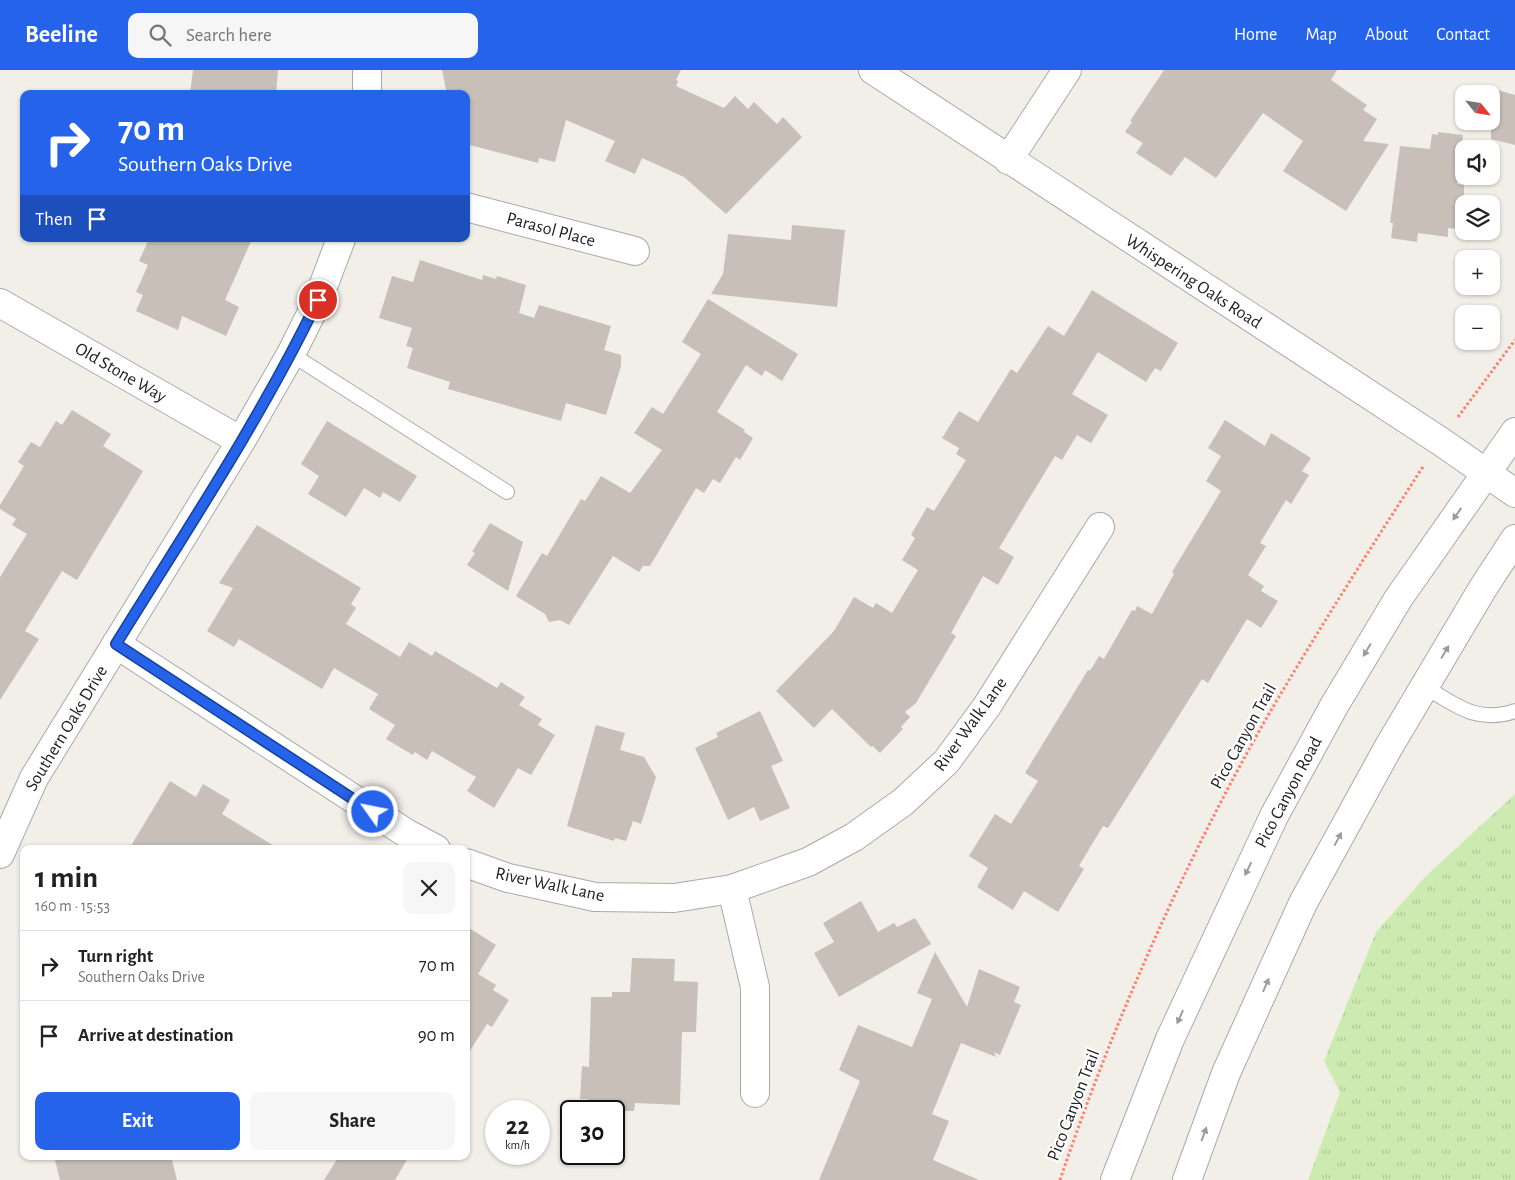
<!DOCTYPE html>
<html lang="en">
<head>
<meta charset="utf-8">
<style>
	:root { --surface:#fff; --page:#f6f6f6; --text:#222; --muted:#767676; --line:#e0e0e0; --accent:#2563eb }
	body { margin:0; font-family:"Alegreya Sans",sans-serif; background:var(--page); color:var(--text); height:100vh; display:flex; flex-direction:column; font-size:19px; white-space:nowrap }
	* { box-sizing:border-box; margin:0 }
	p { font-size:16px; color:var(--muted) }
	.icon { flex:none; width:28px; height:28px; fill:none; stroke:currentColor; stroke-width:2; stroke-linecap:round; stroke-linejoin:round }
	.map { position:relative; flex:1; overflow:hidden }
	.details { position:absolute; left:20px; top:775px; width:450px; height:315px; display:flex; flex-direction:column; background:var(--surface); border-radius:10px; box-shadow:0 1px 4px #0004 }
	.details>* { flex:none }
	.guide { position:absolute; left:20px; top:20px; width:450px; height:152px; border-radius:10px; box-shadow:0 1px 4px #0004; background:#2563eb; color:#fff; overflow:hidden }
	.needle { width:32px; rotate:120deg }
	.tools { position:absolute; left:1455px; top:15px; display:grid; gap:10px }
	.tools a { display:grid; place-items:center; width:45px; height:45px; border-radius:10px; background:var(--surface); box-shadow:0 1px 4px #0004; font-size:25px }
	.speed { position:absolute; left:485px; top:1030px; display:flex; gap:10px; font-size:25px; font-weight:700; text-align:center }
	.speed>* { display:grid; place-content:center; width:65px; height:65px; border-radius:50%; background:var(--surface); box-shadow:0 1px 4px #0004; line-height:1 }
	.speed small { font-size:12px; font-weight:400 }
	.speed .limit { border:2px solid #111; border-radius:8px; background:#fff; color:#111 }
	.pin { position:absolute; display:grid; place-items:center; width:42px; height:42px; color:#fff; margin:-21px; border:2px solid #fff; border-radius:50%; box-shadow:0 1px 5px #0007 }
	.me { position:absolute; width:55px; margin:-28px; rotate:303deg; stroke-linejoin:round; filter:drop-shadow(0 0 4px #0008) }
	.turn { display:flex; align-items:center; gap:18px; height:105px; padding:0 15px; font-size:22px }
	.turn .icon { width:65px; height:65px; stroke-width:2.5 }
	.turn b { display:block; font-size:35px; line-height:42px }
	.then { display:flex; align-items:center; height:48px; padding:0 15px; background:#0003; gap:10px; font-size:19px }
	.round { display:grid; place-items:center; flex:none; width:52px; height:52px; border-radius:10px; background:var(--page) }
	.headline { display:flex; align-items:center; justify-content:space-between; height:85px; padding:0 15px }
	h1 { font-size:30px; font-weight:700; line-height:38px }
	.button { display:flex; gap:10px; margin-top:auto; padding:10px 15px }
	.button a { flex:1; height:58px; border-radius:10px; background:var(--accent); color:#fff; font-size:20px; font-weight:700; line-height:58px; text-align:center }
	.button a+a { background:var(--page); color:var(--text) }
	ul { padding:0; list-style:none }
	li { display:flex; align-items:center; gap:15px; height:70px; padding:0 15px; border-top:1px solid var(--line) }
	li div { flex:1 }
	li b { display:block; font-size:19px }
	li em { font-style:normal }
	header { display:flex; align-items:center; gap:30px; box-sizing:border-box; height:70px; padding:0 25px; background:var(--accent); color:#fff }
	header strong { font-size:24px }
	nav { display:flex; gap:28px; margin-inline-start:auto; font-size:18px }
	.search { width:350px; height:45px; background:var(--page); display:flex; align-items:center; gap:12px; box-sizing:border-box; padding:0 18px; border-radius:10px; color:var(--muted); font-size:19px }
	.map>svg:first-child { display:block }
	.grass { fill:url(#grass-tufts) }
	.building { fill:#c7bfb8 }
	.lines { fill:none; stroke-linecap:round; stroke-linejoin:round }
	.lane-casing { stroke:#a9a9a9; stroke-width:16 }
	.street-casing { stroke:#a9a9a9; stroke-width:30 }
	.path { stroke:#fa8072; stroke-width:3; stroke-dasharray:2.5 2.5; stroke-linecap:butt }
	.lane { stroke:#fff; stroke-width:14 }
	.street { stroke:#fff; stroke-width:28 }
	.oneway { fill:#9c9c9c }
	.route-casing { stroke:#184099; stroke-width:12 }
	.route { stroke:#2563eb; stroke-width:9 }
	.labels { text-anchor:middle; stroke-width:4.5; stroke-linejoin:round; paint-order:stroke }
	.street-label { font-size:18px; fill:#222; stroke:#fff }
</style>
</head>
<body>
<header>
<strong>Beeline</strong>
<div class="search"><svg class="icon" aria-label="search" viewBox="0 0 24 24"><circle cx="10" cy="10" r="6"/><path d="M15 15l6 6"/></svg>Search here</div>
<nav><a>Home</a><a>Map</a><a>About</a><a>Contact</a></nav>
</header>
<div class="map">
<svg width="1515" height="1110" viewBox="0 0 1515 1110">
	<defs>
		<pattern id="grass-tufts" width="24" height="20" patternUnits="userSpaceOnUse" patternTransform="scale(1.25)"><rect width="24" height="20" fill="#cdebb0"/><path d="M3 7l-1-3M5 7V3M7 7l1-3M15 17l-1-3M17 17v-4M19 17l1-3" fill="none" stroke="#b0c997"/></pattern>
	</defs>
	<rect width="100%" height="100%" fill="#f2efe9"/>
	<path class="grass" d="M 1515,724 L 1515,1110 L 1308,1110 L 1340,1022 L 1324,991 L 1376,862 L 1425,807 Z"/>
	<path class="building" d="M 193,0 L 278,0 L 276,24 L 190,24 Z
		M 442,0 L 681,0 L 676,10 L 678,11 L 676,16 L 724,38 L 735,26 L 748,39 L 754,32 L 777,54 L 783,47 L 802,67 L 726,144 L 684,107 L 642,88 L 635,104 L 605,91 L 615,71 L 566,50 L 555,92 L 539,88 L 538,93 L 466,74 L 466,24 L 447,24 Z
		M 1164,0 L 1337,0 L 1331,10 L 1367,35 L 1363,40 L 1377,49 L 1363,71 L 1389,74 L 1346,141 L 1283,101 L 1303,71 L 1263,43 L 1216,108 L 1185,87 L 1171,106 L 1136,83 L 1143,73 L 1125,62 L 1132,52 L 1130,51 Z
		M 1491,18 L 1515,25 L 1515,75 L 1491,69 Z
		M 1438,62 L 1463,65 L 1457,114 L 1464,115 L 1464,160 L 1448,158 L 1448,167 L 1418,163 L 1417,172 L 1391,168 L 1393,153 L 1390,153 L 1400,76 L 1430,79 L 1432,64 L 1438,65 Z
		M 792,155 L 845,160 L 837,237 L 711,224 L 723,204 L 728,164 L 791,170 Z
		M 149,169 L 252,169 L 225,230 L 239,237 L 226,266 L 182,246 L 178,260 L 136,241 L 143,225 L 136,222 L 148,195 L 139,191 Z
		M 420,190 L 482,210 L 483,205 L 496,209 L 497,206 L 526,215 L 519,243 L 534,248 L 539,235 L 611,256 L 604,280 L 621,285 L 621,296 L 606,345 L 566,333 L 561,351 L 448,319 L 450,312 L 407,298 L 413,278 L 406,276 L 412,258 L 379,248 L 392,206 L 413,212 Z
		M 1092,220 L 1178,273 L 1161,301 L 1155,298 L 1146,312 L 1098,282 L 1072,324 L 1108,345 L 1091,373 L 1077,365 L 1062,390 L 1055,386 L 999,478 L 1014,487 L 998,515 L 983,506 L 951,563 L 956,566 L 916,633 L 905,642 L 910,647 L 901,657 L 903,659 L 880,683 L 873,676 L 871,677 L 832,639 L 814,658 L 776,621 L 834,561 L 854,527 L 873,538 L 876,533 L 892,543 L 918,500 L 902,490 L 915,468 L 911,465 L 927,437 L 934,441 L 966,390 L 956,384 L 959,378 L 942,368 L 959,341 L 978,352 L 1011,299 L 1017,303 L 1048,256 L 1064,266 Z
		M 708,229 L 798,284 L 782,311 L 765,300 L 762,306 L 746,295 L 717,342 L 745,360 L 744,362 L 753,368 L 740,390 L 736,387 L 720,413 L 713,409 L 704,423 L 696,418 L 650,496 L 643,496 L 639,502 L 613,486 L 569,555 L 560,550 L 549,552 L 545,544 L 516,526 L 542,483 L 547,486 L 581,429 L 585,431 L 601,406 L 630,423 L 662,380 L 634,363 L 652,337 L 663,344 L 701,284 L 682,272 Z
		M 72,340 L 111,364 L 103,376 L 143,401 L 77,510 L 62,501 L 25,561 L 39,569 L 0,630 L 0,507 L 27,464 L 12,455 L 16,449 L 0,439 L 0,435 L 24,396 L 18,392 L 31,372 L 40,377 L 56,351 L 62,355 Z
		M 1225,350 L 1265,376 L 1271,363 L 1311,388 L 1302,401 L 1309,405 L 1291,434 L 1286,430 L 1260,473 L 1266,476 L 1248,505 L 1264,516 L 1261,521 L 1278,531 L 1261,558 L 1247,549 L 1208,613 L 1202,609 L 1108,758 L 1103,756 L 1079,796 L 1084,799 L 1058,842 L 1024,821 L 1013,840 L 977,817 L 988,798 L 969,786 L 995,744 L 1011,754 L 1038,711 L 1025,703 L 1088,600 L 1090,601 L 1099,586 L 1104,589 L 1132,540 L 1135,541 L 1137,536 L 1152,544 L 1174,504 L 1172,502 L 1221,421 L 1206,411 L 1221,386 L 1208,378 Z
		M 327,351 L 417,406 L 400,432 L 383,422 L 380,428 L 364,418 L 346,447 L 308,424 L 319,406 L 301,394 Z
		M 490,453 L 523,472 L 508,521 L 467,495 L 475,483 L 472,482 Z
		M 257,455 L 361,518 L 351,534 L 356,538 L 346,554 L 400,587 L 409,572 L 432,586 L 435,581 L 497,618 L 501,612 L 525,627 L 519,635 L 542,649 L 538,655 L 555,665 L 531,705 L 518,698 L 494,738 L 467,721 L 476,707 L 432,681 L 427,690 L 415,682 L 413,685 L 386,669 L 395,655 L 369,639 L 378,624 L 334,598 L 322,619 L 239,569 L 234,577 L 207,561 L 233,518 L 219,513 Z
		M 760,641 L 783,691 L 771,696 L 790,738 L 760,751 L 754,737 L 728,750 L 695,678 L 718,667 L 716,663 Z
		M 596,655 L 625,663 L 620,680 L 644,687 L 656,707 L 641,754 L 633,751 L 626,771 L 615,768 L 614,771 L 567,756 Z
		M 170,711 L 196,727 L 203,714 L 230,730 L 222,744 L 279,779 L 129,779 Z
		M 861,831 L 878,862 L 894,853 L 897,857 L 915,848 L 931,874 L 839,927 L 814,883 L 834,872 L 823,853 Z
		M 466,856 L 496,875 L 478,904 L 496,915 L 493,920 L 509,930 L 492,957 L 487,954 L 466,987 Z
		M 935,882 L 967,937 L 979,899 L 1020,917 L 1014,932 L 1021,935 L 1000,985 L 994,982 L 996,987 L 961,973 L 932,1044 L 949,1051 L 933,1090 L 979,1110 L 819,1110 L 860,1011 L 839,1000 L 858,955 L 912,977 L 932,929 L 917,923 Z
		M 632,888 L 675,889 L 674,911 L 698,912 L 696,962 L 682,962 L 680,1035 L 635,1033 L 634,1041 L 587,1041 L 588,1029 L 580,1029 L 582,996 L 589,997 L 591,927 L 612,927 L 612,922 L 630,922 Z
		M 54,1086 L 171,1086 L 177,1110 L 60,1110 Z
		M 339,1086 L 409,1086 L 395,1110 L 324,1110 Z"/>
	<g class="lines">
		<defs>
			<path id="lane" d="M 291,284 L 507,422
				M 1424,616 C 1455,635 1477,654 1515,641"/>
			<path id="street" d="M 367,0 L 367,24
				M 873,0 L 1440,371 L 1515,423
				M 1008,90 L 1067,0
				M 466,137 L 635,181
				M 0,233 L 241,371
				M 116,574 L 406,763 L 436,779
				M 0,784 L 34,708 L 241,371 L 291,284 L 318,230 L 341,169
				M 466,793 L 508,808 L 595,827 L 674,828 L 732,819 L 808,792 L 854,767 L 903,732 L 946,692 L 987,636 L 1100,457
				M 732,819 L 755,917 L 755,1023
				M 1115,1110 L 1170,969 L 1274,746 L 1334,636 L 1398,529 L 1515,362
				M 1187,1110 L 1226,1003 L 1303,833 L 1388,678 L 1483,518 L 1515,469"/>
		</defs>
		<use href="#lane" class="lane-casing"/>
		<use href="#street" class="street-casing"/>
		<path class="path" d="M 1458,347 L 1515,270
			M 1060,1110 C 1113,953 1184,793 1266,649 C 1316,563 1370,479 1424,395"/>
		<use href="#lane" class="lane"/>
		<use href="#street" class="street"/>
	</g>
	<defs><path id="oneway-solid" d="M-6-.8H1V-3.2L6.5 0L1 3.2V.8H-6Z" transform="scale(1.25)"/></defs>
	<g class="oneway">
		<use href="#oneway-solid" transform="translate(1457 444) rotate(125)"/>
		<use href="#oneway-solid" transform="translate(1367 580) rotate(121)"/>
		<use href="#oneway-solid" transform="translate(1445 582) rotate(-59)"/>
		<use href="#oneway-solid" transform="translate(1338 769) rotate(-62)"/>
		<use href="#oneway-solid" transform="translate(1248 799) rotate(116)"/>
		<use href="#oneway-solid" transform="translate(1266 915) rotate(-66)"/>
		<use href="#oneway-solid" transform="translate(1180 947) rotate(114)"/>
		<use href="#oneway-solid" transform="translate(1204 1064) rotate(-70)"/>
	</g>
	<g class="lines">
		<defs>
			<path id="route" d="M 318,230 C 260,350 186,461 116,574 L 373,742"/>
		</defs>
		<use href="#route" class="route-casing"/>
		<use href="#route" class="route"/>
	</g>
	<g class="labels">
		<g class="street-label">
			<text transform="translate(551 159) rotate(15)" y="6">Parasol Place</text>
			<text transform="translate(1194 211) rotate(33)" y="6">Whispering Oaks Road</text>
			<text transform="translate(121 302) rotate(30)" y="6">Old Stone Way</text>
			<text transform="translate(970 654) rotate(-54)" y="6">River Walk Lane</text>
			<text transform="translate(66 658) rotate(-59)" y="6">Southern Oaks Drive</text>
			<text transform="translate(1243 666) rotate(-61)" y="6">Pico Canyon Trail</text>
			<text transform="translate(1288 722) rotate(-62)" y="6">Pico Canyon Road</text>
			<text transform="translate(550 814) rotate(12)" y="6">River Walk Lane</text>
			<text transform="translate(1073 1035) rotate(-69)" y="6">Pico Canyon Trail</text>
		</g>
	</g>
</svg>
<div class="tools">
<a><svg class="needle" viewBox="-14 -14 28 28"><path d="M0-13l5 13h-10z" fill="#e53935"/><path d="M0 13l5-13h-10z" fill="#767676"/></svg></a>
<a><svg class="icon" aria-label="sound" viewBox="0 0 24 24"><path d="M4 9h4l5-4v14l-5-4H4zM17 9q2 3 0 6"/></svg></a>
<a><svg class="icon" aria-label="layers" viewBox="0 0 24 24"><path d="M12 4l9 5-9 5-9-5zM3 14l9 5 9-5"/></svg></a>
<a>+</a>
<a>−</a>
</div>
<div class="speed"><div>22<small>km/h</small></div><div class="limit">30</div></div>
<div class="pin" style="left:318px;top:230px;background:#d93025"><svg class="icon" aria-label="arrive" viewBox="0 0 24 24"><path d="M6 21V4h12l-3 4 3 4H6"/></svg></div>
<svg class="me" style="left:373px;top:742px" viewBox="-20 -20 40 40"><circle r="17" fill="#2563eb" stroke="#fff" stroke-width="3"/><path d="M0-11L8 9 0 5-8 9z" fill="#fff"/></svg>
<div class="guide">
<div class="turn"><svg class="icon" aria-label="right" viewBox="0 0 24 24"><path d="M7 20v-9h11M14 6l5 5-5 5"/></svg><div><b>70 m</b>Southern Oaks Drive</div></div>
<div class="then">Then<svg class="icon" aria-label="arrive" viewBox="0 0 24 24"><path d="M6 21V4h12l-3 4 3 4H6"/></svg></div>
</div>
<section class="details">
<div class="headline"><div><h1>1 min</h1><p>160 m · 15:53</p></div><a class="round"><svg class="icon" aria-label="close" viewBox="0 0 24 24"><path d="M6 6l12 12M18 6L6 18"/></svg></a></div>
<ul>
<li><svg class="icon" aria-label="right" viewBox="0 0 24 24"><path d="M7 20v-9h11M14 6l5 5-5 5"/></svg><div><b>Turn right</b><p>Southern Oaks Drive</p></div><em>70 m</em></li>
<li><svg class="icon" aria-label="arrive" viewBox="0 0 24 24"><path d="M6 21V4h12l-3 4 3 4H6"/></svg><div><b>Arrive at destination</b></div><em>90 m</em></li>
</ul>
<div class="button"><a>Exit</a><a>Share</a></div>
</section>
</div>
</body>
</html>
